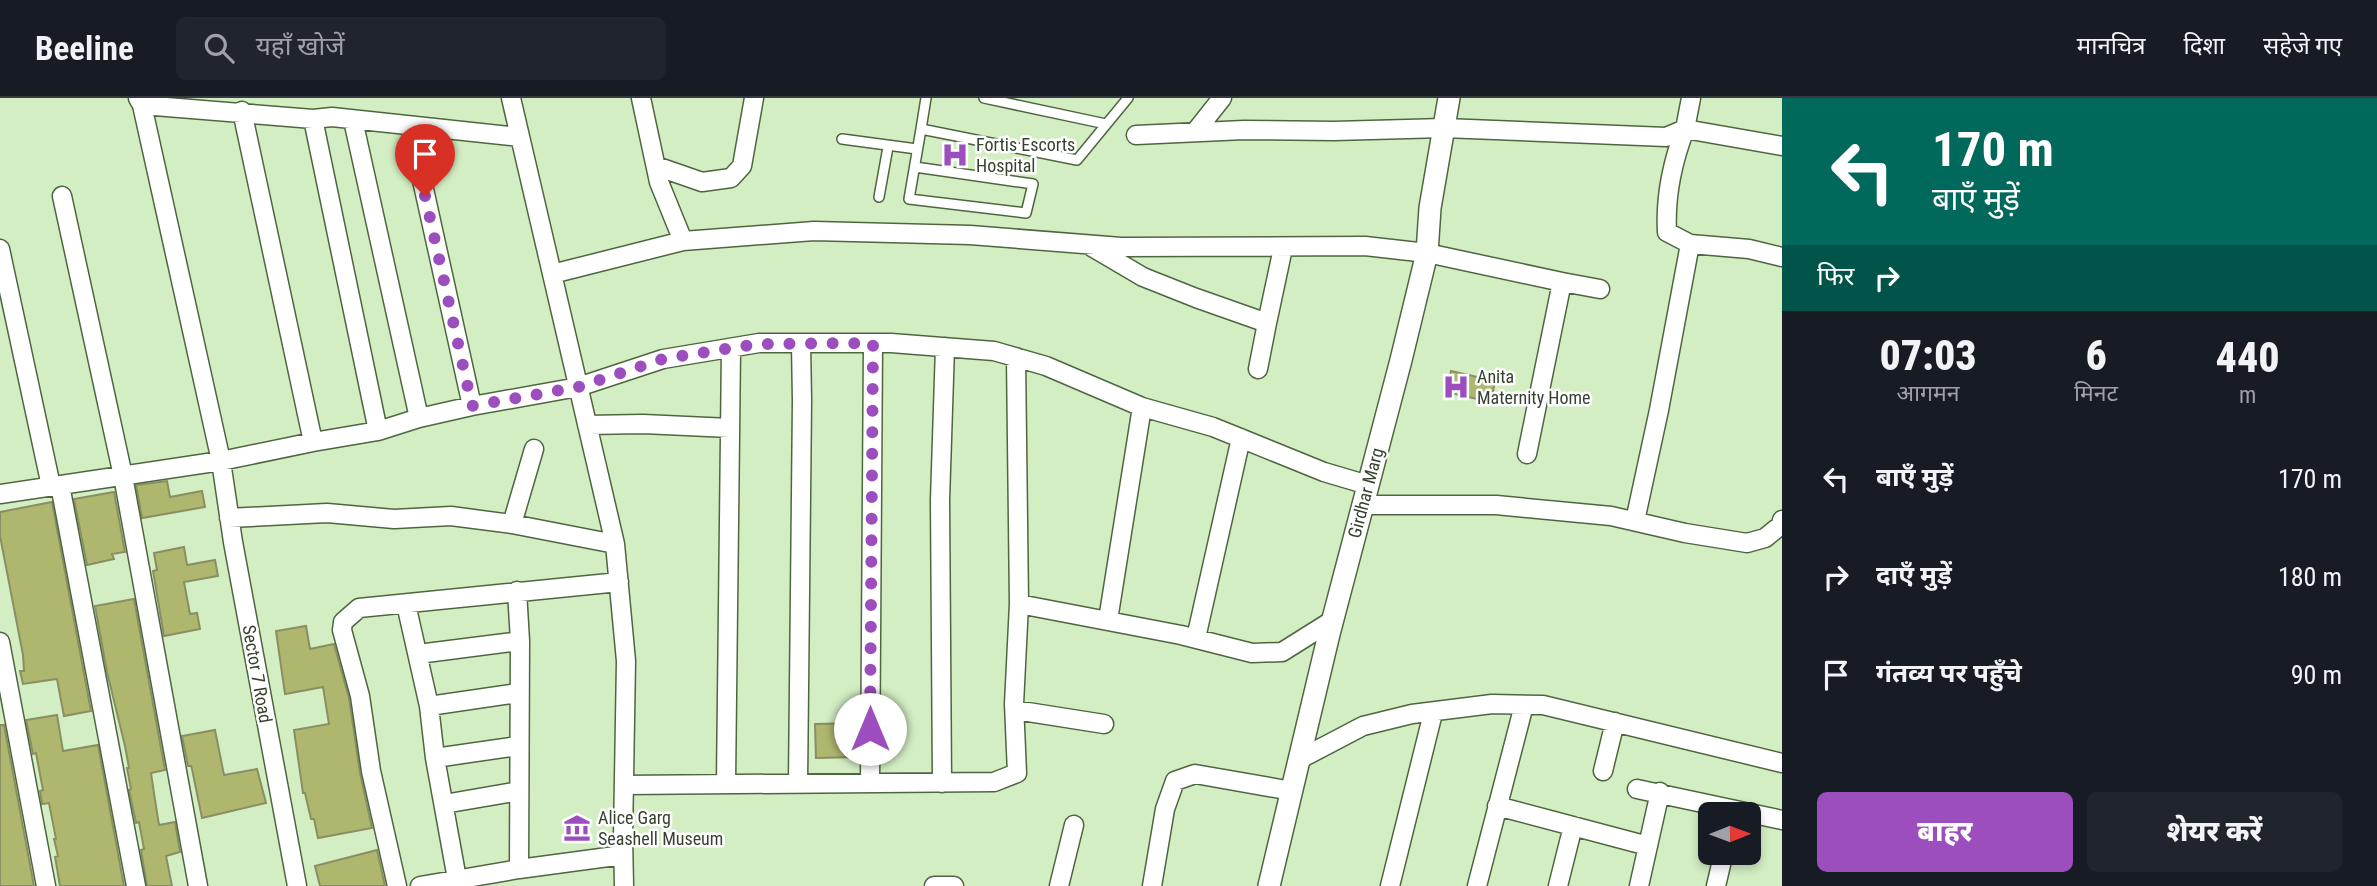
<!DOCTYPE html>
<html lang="hi">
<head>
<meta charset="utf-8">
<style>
	:root { --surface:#171b24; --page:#20242c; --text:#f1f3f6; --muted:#9ea1a6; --line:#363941; --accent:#9c4ebf }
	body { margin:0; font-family:"Roboto Condensed","Noto Sans Devanagari",sans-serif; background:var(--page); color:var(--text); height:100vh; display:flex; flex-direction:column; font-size:26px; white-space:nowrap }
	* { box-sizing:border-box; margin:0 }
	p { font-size:23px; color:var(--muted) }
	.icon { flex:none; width:38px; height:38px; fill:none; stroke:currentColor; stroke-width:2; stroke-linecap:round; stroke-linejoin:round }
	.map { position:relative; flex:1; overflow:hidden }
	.sheet { display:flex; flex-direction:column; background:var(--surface); width:595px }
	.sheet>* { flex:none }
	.guide { background:#00695c; color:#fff; overflow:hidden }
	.needle { width:46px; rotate:89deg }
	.fabs { position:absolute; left:1698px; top:704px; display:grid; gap:14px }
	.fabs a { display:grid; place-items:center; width:63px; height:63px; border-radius:10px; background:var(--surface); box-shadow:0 4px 10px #0003; font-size:35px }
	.pin { position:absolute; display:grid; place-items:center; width:60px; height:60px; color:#fff; margin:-72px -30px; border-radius:50% 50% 50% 0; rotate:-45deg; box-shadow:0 0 7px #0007 }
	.pin .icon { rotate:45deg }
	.me { position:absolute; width:77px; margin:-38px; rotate:0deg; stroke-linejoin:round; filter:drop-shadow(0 0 5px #0008) }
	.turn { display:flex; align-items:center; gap:24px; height:147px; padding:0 35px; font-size:32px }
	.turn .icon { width:91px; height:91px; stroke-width:2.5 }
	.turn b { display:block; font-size:49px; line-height:60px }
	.then { display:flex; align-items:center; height:66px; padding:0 35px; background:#0003; gap:14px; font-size:26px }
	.eta { display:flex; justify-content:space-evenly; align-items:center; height:119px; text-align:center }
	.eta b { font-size:42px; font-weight:800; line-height:49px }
	.action { display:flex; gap:14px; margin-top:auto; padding:14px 35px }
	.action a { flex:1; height:80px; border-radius:10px; background:var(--accent); color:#fff; font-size:28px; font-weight:800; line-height:80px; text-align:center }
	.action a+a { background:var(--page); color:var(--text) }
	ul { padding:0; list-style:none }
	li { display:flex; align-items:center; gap:21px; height:98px; padding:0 35px }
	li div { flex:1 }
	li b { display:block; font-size:26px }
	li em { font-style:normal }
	header { display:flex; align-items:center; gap:42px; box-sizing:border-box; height:98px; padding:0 35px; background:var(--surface); border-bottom:2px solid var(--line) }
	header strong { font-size:33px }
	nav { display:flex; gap:38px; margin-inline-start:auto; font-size:24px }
	.search { width:490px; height:63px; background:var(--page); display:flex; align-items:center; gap:18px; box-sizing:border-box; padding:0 24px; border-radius:10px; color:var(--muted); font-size:26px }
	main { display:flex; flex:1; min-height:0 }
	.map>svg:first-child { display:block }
	.building { fill:#afb76f; stroke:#898f62; stroke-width:2 }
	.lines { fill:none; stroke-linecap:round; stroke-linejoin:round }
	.service-casing { stroke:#4e6640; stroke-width:12 }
	.minor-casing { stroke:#4e6640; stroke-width:21 }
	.tertiary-casing { stroke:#4e6640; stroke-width:24 }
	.service { stroke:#fff; stroke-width:9 }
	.minor { stroke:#fff; stroke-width:18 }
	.tertiary { stroke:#fff; stroke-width:21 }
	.route { stroke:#9c4ebf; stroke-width:12; stroke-dasharray:0 21.6 }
	.labels { text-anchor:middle; stroke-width:5; stroke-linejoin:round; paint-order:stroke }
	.poi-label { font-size:18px; fill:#36412f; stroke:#fff; text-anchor:start }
	.street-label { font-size:18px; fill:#36412f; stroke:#fff }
</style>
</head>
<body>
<header>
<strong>Beeline</strong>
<div class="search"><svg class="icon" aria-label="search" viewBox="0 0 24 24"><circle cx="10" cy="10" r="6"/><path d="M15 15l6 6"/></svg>यहाँ खोजें</div>
<nav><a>मानचित्र</a><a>दिशा</a><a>सहेजे गए</a></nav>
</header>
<main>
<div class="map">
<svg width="1782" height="788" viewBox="0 0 1782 788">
	<rect width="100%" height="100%" fill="#d3eec3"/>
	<path class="building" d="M 1451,273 L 1495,283 L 1491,304 L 1446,294 Z
		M 167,383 L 170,399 L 202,393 L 205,409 L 142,420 L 136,387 Z
		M 114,394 L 125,454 L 112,456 L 114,461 L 87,467 L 74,401 Z
		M 52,404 L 91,613 L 64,618 L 57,581 L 23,586 L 20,573 L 24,573 L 23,557 L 0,438 L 0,414 Z
		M 184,449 L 187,467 L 215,462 L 218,478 L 184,484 L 190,516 L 197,515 L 200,531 L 164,538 L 153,473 L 157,472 L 154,455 Z
		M 134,501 L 165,672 L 151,675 L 155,702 L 159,727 L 175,724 L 180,754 L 166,758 L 172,788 L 147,788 L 141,752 L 144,751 L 139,724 L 136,725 L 129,692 L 131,691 L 127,670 L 129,670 L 125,648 L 107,574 L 95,508 Z
		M 306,528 L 310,551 L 334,546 L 349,600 L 360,675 L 372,730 L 318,740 L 314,721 L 311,721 L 305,695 L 303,695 L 294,632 L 329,626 L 323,589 L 285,596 L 276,533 Z
		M 57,617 L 63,653 L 98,647 L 124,788 L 60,788 L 55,759 L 58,758 L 54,741 L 56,741 L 49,705 L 42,706 L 40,693 L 43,692 L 36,655 L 33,656 L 26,622 Z
		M 859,625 L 859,659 L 816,660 L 815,626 Z
		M 0,627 L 4,627 L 34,788 L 0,788 Z
		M 215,632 L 224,677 L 257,671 L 266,705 L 202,720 L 192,671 L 191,668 L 188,668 L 182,638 Z
		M 377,752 L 385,788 L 320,788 L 315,768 Z"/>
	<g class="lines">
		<defs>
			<path id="service" d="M 926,0 L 921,31 L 1077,62 L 1128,0
				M 984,0 L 1106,26
				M 842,41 L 917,51
				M 915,69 L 1033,86 L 1026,115 L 909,101 L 921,31
				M 879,99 L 888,49"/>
			<path id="minor" d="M 138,0 L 142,7 L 313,21 L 332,19 L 520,39
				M 511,0 L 615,446 L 626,563 L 623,739 L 624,788
				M 641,0 L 659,84 L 683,143
				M 1691,0 L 1685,31 L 1782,48
				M 142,7 L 221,363 L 233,444 L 297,788
				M 242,13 L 313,344
				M 313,21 L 378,333
				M 353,22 L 419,320
				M 410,28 L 472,308
				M 1685,31 C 1672,65 1665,98 1667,134 L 1690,146 L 1749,151 L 1782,159
				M 1195,34 L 1222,0
				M 1136,37 L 1244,32 L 1334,33 L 1444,30 L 1666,39 L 1685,31
				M 656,68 L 702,84 L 731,80 L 742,68 L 754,0
				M 62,98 L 123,378 L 198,788
				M 1092,149 L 1143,179 L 1196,200 L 1267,225 L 1283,150
				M 0,151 L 51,388
				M 552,176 L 683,143 L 814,133 L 970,137 L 1121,149 L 1365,148 L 1427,155 L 1562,184 L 1527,356
				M 1562,184 L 1600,191
				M 1258,271 L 1267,225
				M 587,327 L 643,326 L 730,330
				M 60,387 L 136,788
				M 0,396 L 221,363 L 313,344 L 378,333 L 419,320 L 472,308 L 578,289 L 663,261 L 759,245 L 891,245 L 994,253 L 1046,268 L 1142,309 L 1213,329 L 1324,374 L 1368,387
				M 1362,407 L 1496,407 L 1611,418 L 1685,435 L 1747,445 L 1765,440 L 1781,427 L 1782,422
				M 229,420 L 327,415 L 394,421 L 451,418 L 512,426 L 615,446
				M 1635,423 L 1659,312 L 1690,146
				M 512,426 L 534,351
				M 517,493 L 520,543 L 519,771
				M 406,506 L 429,608 L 435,660 L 457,781
				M 1019,506 L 1181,537 L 1252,555 L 1282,554 L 1333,522
				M 1108,522 L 1142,309
				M 1196,540 L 1241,340
				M 0,544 L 46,788
				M 418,556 L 520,543
				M 429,608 L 518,595
				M 1015,612 L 1104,626
				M 435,660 L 518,648
				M 1300,661 L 1363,628 L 1412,616 L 1492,606 L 1543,607 L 1782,665
				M 1603,673 L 1615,624
				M 726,685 L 731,250
				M 798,685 L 802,303 L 801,245
				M 870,685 L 873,245
				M 942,685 L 940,402 L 945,249
				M 624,687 L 994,684 L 1017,675 L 1014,606 L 1019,506 L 1016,259
				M 1637,691 L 1782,722
				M 444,706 L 519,693
				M 1497,708 L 1648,748
				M 397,788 L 371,673 L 360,598 L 342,532 L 343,524 L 359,510 L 619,484
				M 420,788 L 519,771 L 623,757
				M 934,788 L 954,788
				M 1059,788 L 1074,727
				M 1152,788 L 1165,711 L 1175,683 L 1195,676 L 1292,693
				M 1390,788 L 1433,615
				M 1477,788 L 1524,607
				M 1558,788 L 1573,728
				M 1639,788 L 1660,694
				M 1716,788 L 1724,754"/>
			<path id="tertiary" d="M 1269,788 L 1329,536 L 1401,262 L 1427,155 L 1430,110 L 1449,0"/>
		</defs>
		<use href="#service" class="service-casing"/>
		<use href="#minor" class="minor-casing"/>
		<use href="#tertiary" class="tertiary-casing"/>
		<use href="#service" class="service"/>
		<use href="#minor" class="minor"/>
		<use href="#tertiary" class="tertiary"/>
	</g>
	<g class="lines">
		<path class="route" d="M 425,98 L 472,308 L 578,289 L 663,261 L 731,250 L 759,246 L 873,245 L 870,631"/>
	</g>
	<defs>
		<symbol id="hospital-bare" viewBox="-9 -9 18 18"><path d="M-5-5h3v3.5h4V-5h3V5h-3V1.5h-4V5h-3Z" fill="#9c4ebf" stroke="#fff" stroke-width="2.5" paint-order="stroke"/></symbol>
		<symbol id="museum-bare" viewBox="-9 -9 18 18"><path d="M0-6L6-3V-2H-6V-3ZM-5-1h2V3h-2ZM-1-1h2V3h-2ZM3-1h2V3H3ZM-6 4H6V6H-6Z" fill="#9c4ebf" stroke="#fff" stroke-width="2.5" paint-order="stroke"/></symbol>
	</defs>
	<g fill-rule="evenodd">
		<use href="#hospital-bare" x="936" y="38" width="38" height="38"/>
		<use href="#hospital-bare" x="1437" y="270" width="38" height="38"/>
		<use href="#museum-bare" x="558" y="711" width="38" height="38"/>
	</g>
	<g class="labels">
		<g class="poi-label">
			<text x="976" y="53">Fortis Escorts<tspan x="976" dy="21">Hospital</tspan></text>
			<text x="1477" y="285">Anita<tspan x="1477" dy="21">Maternity Home</tspan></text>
			<text x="598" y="726">Alice Garg<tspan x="598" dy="21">Seashell Museum</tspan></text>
		</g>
		<g class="street-label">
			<text transform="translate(1366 395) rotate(-75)" y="6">Girdhar Marg</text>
			<text transform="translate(257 576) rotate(80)" y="6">Sector 7 Road</text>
		</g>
	</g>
</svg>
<div class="fabs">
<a><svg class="needle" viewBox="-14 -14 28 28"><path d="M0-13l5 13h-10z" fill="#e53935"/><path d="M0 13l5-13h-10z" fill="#9ea1a6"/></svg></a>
</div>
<div class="pin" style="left:425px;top:98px;background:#d93025"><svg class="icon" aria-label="arrive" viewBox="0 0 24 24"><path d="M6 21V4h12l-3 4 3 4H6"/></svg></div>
<svg class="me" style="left:870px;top:631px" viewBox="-20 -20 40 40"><circle r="19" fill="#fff"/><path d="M0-13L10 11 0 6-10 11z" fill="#9c4ebf"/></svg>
</div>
<section class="sheet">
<div class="guide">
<div class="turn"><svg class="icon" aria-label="left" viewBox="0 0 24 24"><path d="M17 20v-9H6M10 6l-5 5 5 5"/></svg><div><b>170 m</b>बाएँ मुड़ें</div></div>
<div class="then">फिर<svg class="icon" aria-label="right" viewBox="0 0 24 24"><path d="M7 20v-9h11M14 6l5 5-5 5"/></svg></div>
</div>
<div class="eta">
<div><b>07:03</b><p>आगमन</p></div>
<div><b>6</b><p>मिनट</p></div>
<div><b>440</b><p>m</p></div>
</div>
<ul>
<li><svg class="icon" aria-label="left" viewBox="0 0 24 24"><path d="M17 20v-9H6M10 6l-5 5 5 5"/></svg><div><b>बाएँ मुड़ें</b></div><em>170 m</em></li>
<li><svg class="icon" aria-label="right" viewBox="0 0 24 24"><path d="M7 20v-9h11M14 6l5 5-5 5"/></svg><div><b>दाएँ मुड़ें</b></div><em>180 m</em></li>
<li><svg class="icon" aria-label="arrive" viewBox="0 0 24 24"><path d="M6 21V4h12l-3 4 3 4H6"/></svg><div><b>गंतव्य पर पहुँचे</b></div><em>90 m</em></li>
</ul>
<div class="action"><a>बाहर</a><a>शेयर करें</a></div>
</section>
</main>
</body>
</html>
